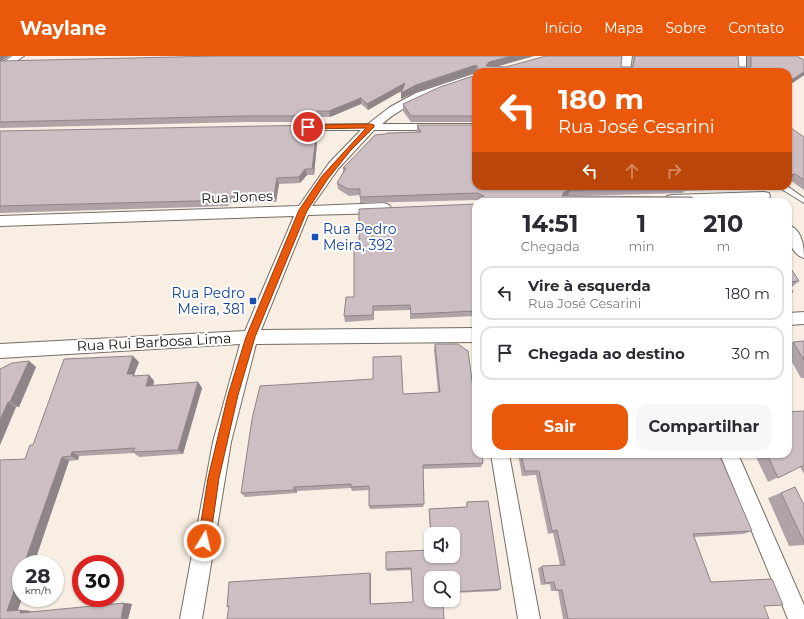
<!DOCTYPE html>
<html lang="pt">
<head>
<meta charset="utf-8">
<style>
	:root { --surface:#fff; --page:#f7f7f7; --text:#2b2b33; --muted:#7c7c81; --line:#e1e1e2; --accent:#ea580c }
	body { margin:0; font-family:Montserrat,sans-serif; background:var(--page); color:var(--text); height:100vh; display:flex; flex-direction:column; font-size:15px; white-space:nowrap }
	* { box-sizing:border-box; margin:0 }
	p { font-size:13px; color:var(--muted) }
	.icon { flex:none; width:22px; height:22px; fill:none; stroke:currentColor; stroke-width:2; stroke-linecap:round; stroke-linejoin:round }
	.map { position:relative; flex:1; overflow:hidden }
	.details { position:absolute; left:472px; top:142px; width:320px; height:260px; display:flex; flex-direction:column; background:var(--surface); border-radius:12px; box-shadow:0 1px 3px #0004 }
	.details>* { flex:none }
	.guide { position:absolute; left:472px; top:12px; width:320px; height:122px; border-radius:12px; box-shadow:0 1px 3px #0004; background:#ea580c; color:#fff; overflow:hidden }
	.buttons { position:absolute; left:424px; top:471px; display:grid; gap:8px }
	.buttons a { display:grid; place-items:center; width:36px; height:36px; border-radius:8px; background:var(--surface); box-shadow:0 1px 3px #0004; font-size:20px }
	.speed { position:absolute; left:12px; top:499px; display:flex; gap:8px; font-size:20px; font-weight:700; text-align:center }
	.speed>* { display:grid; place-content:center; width:52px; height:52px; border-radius:50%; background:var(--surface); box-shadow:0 1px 3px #0004; line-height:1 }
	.speed small { font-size:10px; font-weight:400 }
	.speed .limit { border:6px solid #d22; background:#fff; color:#111 }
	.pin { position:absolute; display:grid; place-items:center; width:34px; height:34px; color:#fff; margin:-17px; border:2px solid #fff; border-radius:50%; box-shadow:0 1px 4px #0007 }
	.me { position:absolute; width:44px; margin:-22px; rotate:9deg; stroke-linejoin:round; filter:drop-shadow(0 0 3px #0008) }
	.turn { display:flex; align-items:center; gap:14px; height:84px; padding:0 20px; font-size:18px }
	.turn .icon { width:52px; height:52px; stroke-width:2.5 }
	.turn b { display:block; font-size:28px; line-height:34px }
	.lanes { display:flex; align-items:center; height:38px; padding:0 20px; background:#0003; justify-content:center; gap:20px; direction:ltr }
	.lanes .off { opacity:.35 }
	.eta { display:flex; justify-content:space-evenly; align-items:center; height:68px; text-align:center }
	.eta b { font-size:24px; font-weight:700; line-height:28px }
	.button { display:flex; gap:8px; margin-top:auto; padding:8px 20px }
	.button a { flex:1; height:46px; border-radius:12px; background:var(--accent); color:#fff; font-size:16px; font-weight:700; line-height:46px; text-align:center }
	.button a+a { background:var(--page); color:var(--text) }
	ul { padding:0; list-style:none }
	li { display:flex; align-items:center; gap:12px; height:54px; margin:0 8px 6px; padding:0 12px; border:2px solid var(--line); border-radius:12px }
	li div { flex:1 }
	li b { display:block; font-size:15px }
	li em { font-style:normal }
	header { display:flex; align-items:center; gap:24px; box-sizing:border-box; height:56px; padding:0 20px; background:var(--accent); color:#fff }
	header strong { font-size:19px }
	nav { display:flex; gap:22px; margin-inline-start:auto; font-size:14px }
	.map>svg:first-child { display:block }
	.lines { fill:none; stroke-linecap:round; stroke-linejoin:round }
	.service-casing { stroke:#766d64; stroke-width:2 }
	.minor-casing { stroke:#766d64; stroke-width:2 }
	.service { fill:#fff; fill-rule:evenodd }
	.minor { fill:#fff; fill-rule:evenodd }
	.wall { fill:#afa3a8 }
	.shaded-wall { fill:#8f8588 }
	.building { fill:#ccbec3; stroke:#8f8588 }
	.route { fill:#ea580c; stroke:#983908 }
	.transit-dot { fill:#1a4fb4; stroke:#fff; stroke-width:1.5 }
	.labels { text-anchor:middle; stroke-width:4; stroke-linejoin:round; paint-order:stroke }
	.street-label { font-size:14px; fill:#191512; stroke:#fff }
	.transit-label { font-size:14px; fill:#164399; stroke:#fff; text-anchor:start }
</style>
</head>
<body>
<header>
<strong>Waylane</strong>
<nav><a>Início</a><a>Mapa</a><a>Sobre</a><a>Contato</a></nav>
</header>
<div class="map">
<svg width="804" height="563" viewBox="0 0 804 563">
	<rect width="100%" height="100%" fill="#f8eee3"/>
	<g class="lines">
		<defs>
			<path id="service" d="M 783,130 L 787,130 L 804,142 L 804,147 L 783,134 Z"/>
			<path id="minor" d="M 12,0 L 24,0 L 0,16 L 0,8 Z
				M 622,0 L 632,0 L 630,16 L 620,16 Z
				M 736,0 L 746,0 L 746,16 L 736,16 Z
				M 476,17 L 476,23 C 443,33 409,45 382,68 L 476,68 L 476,74 L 374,74 L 338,113 L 312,150 L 384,147 L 389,149 L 391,152 L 389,155 L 384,157 L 308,159 L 261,274 L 476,272 L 476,286 L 256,288 L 231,386 L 202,563 L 180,563 L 213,386 L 240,288 L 0,302 L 0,288 L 245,275 L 294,160 L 0,170 L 0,160 L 299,150 L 329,107 L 361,74 L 296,74 L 292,73 L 290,71 L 292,69 L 368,68 L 390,51 L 416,37 Z
				M 764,136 L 769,137 L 770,140 L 769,143 L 667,146 L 666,143 L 667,140 L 672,139 Z
				M 788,169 C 802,173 804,190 804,202 C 790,198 788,181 788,169 Z
				M 804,256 L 804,268 L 788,269 L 788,257 Z
				M 491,398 L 509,398 L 540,563 L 518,563 Z
				M 720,398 L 738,398 L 804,549 L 804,563 L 788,563 Z"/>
		</defs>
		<use href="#service" class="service-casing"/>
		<use href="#minor" class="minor-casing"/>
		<use href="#service" class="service"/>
		<use href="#minor" class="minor"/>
	</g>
	<path class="wall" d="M 0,0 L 9,0 L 1,5 L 534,0 L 495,11 L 632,11 L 633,0 L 738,0 L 739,11 L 747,11 L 747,0 L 797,0 L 804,19 L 788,30 L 788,16 L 476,16 L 416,36 L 401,43 L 401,37 L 402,34 L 368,54 L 361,48 L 330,61 L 318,61 L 318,66 L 245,66 L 0,72 Z
		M 476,19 L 476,66 L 411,66 L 403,55 L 403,48 Z
		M 417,69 L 476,130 L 717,130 L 714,134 L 684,135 L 683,137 L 577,140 L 478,144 L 476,144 L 360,147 L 360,139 L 349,140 L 338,133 L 337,127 L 343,117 L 343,112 L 386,78 L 417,76 Z
		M 0,75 L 318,76 L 317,83 L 316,83 L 317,87 L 314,119 L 307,119 L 300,127 L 279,128 L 276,146 L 229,147 L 228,150 L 198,151 L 0,157 Z
		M 804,81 L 804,134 L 790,124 Z
		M 476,148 L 476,260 L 410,263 L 410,254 L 374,255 L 374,264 L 345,266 L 344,260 L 354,241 L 359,193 Z
		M 788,208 L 799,225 L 792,231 L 790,231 L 793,236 L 788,240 Z
		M 804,285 L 804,322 L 801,322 L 788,299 L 788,290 L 793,286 Z
		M 435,288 L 483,407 L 481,411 L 423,413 L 424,448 L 423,451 L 370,453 L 369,450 L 369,434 L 352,435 L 351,432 L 297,435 L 297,437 L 245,441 L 241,437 L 403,338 L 438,336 L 434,294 Z
		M 29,305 L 36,311 L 19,351 L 16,351 L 0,389 L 0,313 Z
		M 139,306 L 134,319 L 135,320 L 149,319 L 154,325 L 153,329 L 198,326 L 202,332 L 183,398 L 139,401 L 134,397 L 79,400 L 78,404 L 69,405 L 21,542 L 22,542 L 18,554 L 31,555 L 31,556 L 124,547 L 132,548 L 128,563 L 0,563 L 25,403 L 33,389 Z
		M 804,355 L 804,418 L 800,411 L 768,426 L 756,401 L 749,402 L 747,398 L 788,398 Z
		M 518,398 L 719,398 L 752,475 L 743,478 L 694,481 L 711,526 L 783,549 L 764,550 L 769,563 L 563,563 L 558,535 L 551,535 L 550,528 L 541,529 L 538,512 L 542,510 L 560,509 L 553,477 L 548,478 L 536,419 L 522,420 Z
		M 795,431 L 804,449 L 804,489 L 789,490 L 768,442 Z
		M 467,446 L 501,533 L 498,535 L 453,537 L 453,522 L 431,522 L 444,563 L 227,551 L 371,519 L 371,548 L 413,546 L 411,514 L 387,515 L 386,513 L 453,500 L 431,478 L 431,491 L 429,456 L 429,453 L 466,451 Z"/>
	<path class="shaded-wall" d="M 0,0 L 9,0 L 0,6 Z
		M 512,0 L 534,0 L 488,13 L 486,10 L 489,6 Z
		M 476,9 L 476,16 L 416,36 L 401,43 L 401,37 L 416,29 Z
		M 804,16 L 804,19 L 788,30 L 788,26 Z
		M 405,27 L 405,33 L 368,54 L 367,48 Z
		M 361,42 L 361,48 L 330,61 L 329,55 Z
		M 317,69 L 318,76 L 317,83 L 316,83 L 317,87 L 314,119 L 308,81 Z
		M 305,113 L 307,119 L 300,127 L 299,121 Z
		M 795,118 L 790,124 L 788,125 L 788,120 Z
		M 277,122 L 279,128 L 276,146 L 274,140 Z
		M 570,134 L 568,140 L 562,140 L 564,136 Z
		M 226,141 L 229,147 L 228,150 L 226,144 Z
		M 133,300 L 139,306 L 134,319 L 139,324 L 127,318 Z
		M 29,305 L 36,311 L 19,351 L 10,346 Z
		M 149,319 L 154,325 L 152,335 L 146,330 Z
		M 198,326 L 202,332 L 183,398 L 178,394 Z
		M 8,346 L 16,351 L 0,389 L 0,364 Z
		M 72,396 L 79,400 L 78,404 L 71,400 Z
		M 62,401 L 69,405 L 34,508 L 24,508 Z
		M 294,431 L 297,435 L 297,437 L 294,434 Z
		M 21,515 L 21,542 L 22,542 L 17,556 L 7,555 Z
		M 370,517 L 371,519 L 371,549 L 370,548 Z
		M 124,547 L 132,548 L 128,563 L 121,563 Z
		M 21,554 L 31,555 L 30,557 L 20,557 Z"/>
	<path class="building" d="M 218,0 L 512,0 L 489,6 L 486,10 L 506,11 L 546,0 L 622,0 L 621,11 L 633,11 L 635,0 L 738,0 L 739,11 L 751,11 L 751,0 L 797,0 L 804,4 L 804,16 L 788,26 L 788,16 L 478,16 L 478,11 L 476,9 L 416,29 L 401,37 L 405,27 L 367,48 L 361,42 L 329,55 L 317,55 L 317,60 L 243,60 L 0,66 L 0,5 Z
		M 476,19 L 476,60 L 411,60 L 403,48 L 440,31 Z
		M 317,69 L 316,76 L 308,81 L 316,81 L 312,113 L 305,113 L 299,121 L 277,122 L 274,140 L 226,141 L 226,144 L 195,145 L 0,150 L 0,75 Z
		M 417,69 L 476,69 L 476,130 L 686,130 L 686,131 L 570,134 L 564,136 L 562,140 L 692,141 L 695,146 L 478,146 L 479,141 L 484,140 L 477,137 L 360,141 L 360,133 L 348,133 L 337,127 L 346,112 L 343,112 L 375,79 L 386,78 L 387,77 L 421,76 Z
		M 788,70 L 804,81 L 804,124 L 795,118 L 788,120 Z
		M 476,148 L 476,255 L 411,258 L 410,249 L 373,250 L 373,259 L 344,260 L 346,241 L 354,241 L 354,193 L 359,193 L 359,153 Z
		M 788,184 L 791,189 L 788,189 Z
		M 788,208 L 799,225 L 788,226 Z
		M 788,228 L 793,236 L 788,236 Z
		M 804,285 L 804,304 L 793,286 Z
		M 435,288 L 458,288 L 468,295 L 476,354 L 476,398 L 482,398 L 483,407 L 423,409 L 424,448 L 369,450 L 369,430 L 351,431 L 351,428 L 294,431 L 294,434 L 241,437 L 252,363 L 260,330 L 373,323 L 373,301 L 401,300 L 403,338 L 440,336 Z
		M 133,300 L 127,318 L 133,318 L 133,320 L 149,319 L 146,330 L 198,326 L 178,394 L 133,396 L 135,392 L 72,396 L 71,400 L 62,401 L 24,508 L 21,508 L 21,515 L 7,555 L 21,554 L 20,557 L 124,547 L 121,563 L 0,563 L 0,404 L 25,403 L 30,389 L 33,389 L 64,303 Z
		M 29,305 L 10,346 L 8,346 L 0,364 L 0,313 L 12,307 Z
		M 804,355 L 804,409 L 778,422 L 767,398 L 788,398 L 788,356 Z
		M 521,398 L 719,398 L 752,475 L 693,478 L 711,526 L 772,523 L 783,549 L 764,550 L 769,563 L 568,563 L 562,534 L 556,534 L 554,526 L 545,527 L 542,510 L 565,509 L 557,474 L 552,475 L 539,415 L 525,415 Z
		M 795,431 L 804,449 L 804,486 L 781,437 Z
		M 488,445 L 501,533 L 453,536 L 453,522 L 431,522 L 431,544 L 443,544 L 444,563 L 227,563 L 229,550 L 227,551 L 229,526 L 370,517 L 370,548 L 413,546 L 411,512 L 386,513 L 386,496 L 431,494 L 431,500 L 453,500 L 453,478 L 431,478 L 429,453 L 467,451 L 467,446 Z"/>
	<path class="route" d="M 371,68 L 374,69 L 374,71 L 351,94 L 327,124 L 307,155 L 255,281 L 238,339 L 219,422 L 210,485 L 208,489 L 204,491 L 200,489 L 198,485 L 208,422 L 228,339 L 246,281 L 299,154 L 322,120 L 366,72 L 308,73 L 305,71 L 308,69 Z"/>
	<g class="transit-dot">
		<rect x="311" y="177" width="8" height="8" rx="2"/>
		<rect x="249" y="241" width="8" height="8" rx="2"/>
	</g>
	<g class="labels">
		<g class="street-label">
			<text transform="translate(237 141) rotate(-2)" y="5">Rua Jones</text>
			<text transform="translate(154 286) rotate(-3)" y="5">Rua Rui Barbosa Lima</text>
		</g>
		<g class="transit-label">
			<text x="323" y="178">Rua Pedro<tspan x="323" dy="16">Meira, 392</tspan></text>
			<text x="245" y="242" text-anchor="end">Rua Pedro<tspan x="245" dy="16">Meira, 381</tspan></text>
		</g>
	</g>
</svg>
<div class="buttons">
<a><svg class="icon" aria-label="sound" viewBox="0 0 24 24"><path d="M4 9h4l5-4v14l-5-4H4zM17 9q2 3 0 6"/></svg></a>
<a><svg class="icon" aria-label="search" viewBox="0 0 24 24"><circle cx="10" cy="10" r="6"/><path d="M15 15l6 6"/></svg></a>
</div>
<div class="speed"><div>28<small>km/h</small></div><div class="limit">30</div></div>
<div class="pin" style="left:308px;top:71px;background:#d93025"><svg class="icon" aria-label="arrive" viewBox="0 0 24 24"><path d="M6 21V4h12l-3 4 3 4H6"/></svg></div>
<svg class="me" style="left:204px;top:485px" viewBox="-20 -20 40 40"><circle r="17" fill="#ea580c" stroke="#fff" stroke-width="3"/><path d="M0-11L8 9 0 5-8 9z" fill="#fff"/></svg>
<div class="guide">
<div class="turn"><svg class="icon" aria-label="left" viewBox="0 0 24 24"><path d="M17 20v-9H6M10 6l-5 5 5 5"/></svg><div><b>180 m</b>Rua José Cesarini</div></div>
<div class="lanes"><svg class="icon" aria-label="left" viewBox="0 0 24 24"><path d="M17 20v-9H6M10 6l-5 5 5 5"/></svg><svg class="icon off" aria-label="ahead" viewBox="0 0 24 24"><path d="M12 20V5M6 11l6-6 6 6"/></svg><svg class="icon off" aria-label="right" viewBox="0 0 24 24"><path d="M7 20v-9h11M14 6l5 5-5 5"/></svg></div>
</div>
<section class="details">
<div class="eta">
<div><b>14:51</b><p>Chegada</p></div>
<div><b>1</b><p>min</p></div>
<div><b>210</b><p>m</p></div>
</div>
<ul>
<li><svg class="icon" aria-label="left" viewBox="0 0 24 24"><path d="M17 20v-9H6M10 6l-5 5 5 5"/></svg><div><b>Vire à esquerda</b><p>Rua José Cesarini</p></div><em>180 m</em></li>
<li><svg class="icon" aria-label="arrive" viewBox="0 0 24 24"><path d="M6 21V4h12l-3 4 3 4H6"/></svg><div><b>Chegada ao destino</b></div><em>30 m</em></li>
</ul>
<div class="button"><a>Sair</a><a>Compartilhar</a></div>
</section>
</div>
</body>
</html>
